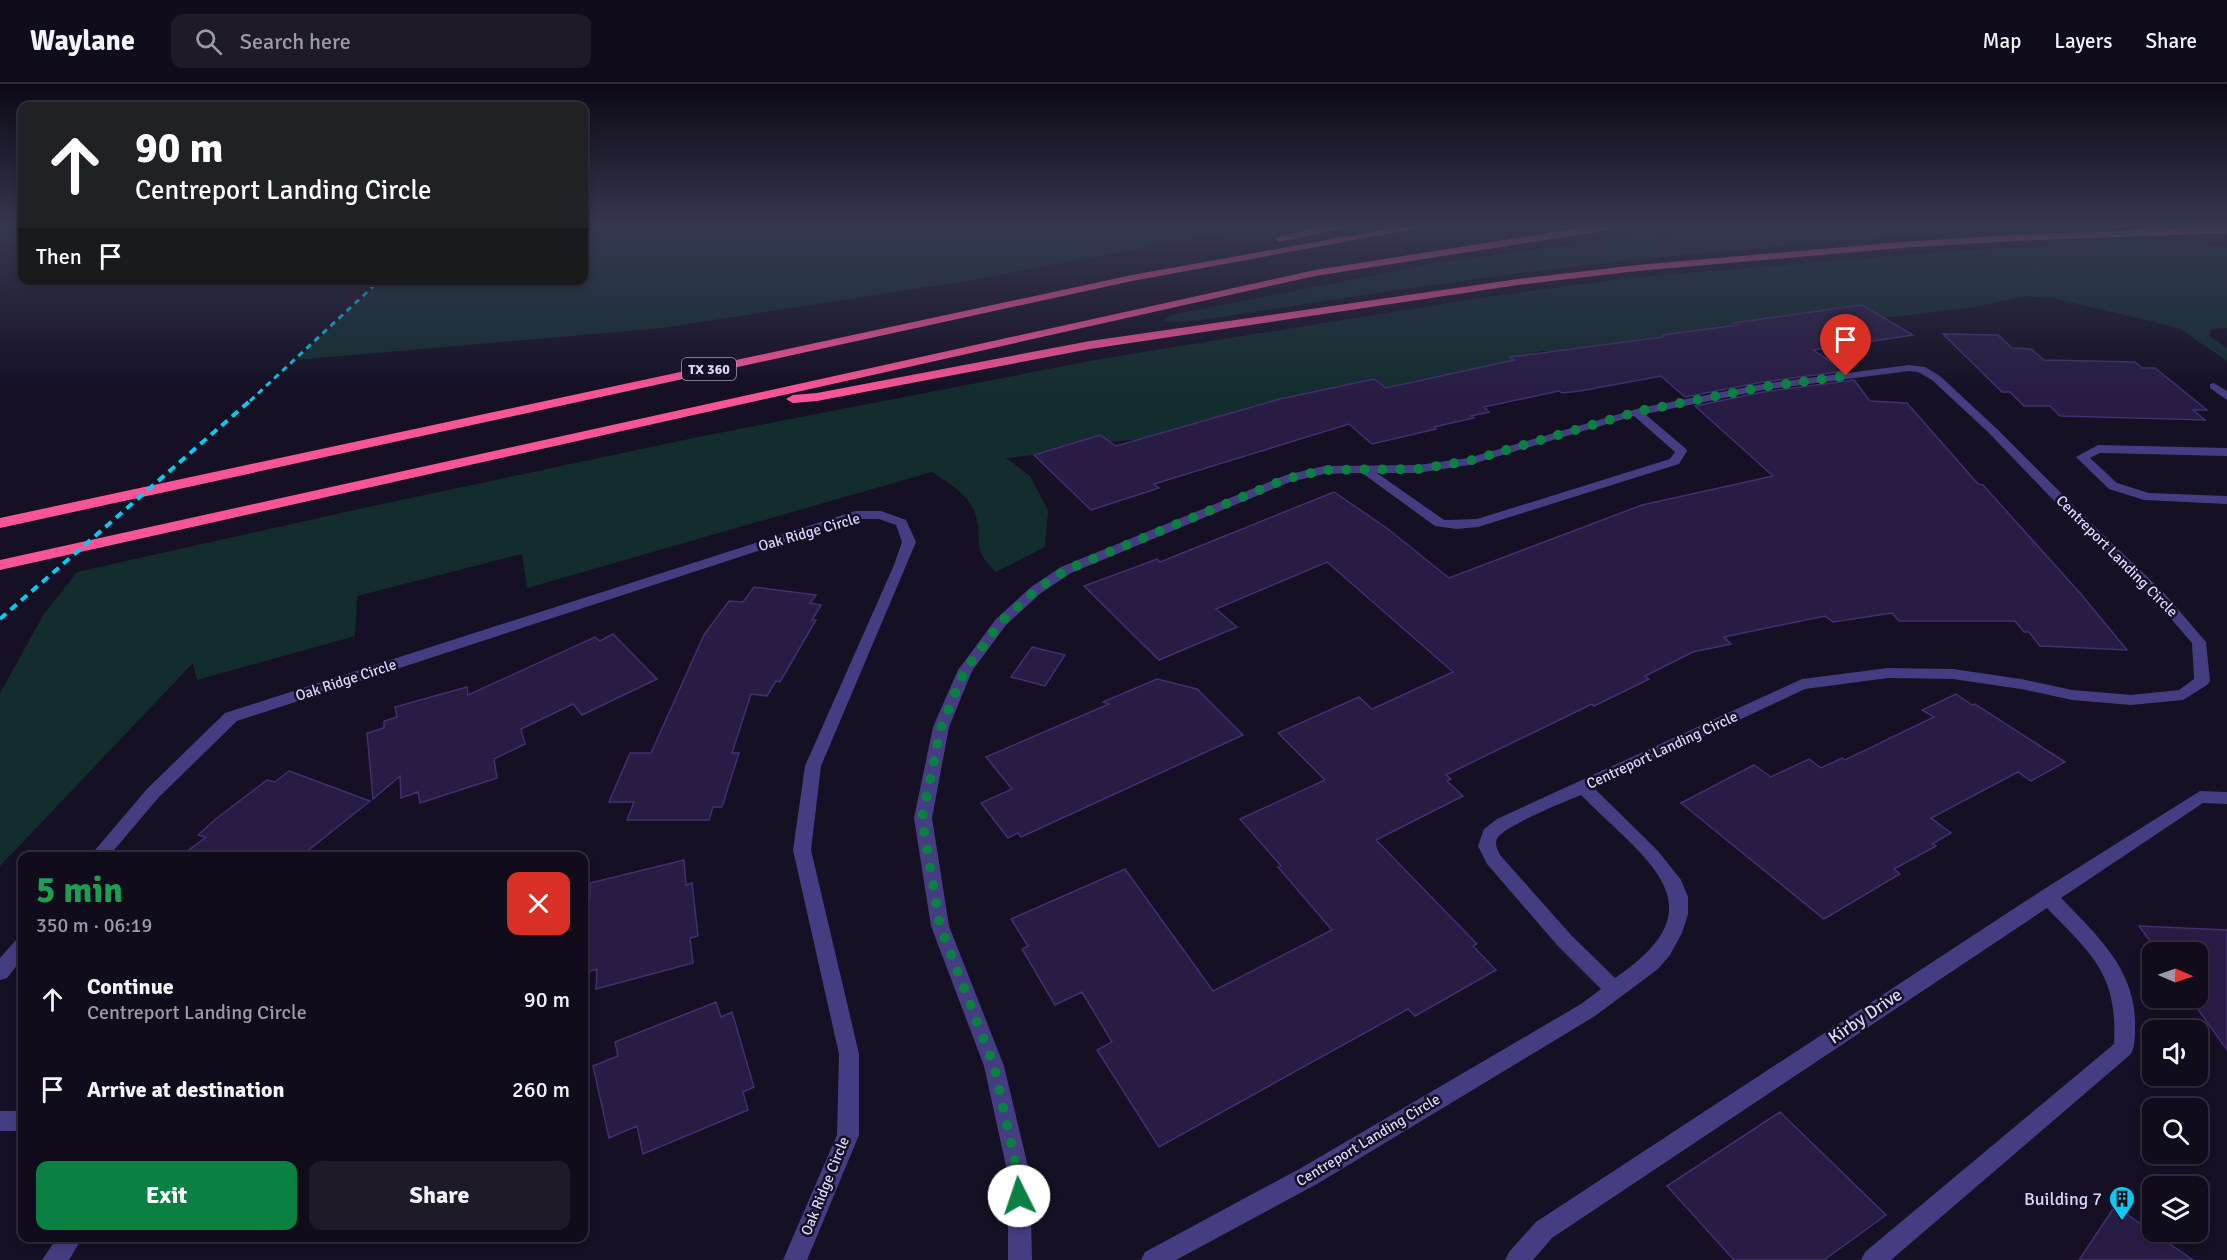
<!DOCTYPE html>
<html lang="en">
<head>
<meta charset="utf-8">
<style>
	:root { --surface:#100c1b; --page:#1e1a28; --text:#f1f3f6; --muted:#9c9ba3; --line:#302c3a; --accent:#0b8043 }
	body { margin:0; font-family:Signika,sans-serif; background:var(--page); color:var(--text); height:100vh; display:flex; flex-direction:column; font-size:22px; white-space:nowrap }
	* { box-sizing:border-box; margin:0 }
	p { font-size:20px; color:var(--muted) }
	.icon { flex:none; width:33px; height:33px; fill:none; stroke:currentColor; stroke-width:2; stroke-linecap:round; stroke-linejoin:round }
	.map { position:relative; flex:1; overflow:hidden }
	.details { position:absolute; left:18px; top:768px; width:570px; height:390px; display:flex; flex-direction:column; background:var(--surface); border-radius:12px; box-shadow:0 3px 9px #0003,0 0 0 2px var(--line) }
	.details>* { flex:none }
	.hud { position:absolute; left:18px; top:18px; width:570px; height:183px; border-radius:12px; box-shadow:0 3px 9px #0003,0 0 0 2px var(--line); background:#202124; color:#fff; overflow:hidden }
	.needle { width:39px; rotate:92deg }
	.fabs { position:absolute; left:2142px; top:858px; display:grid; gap:12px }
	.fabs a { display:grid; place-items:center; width:66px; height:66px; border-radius:12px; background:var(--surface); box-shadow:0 3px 9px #0003,0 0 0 2px var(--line); font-size:30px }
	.pin { position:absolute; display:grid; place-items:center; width:51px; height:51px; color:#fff; margin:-62px -26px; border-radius:50% 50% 50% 0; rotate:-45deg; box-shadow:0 0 6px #0007 }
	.pin .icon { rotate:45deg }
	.me { position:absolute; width:66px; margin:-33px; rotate:356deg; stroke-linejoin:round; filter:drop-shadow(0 0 4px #0008) }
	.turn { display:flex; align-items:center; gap:21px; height:126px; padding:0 18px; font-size:27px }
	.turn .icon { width:78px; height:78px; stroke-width:2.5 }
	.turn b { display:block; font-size:42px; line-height:51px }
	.then { display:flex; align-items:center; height:57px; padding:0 18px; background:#0003; gap:12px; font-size:22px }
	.round { display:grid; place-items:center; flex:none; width:63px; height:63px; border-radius:12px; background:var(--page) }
	.headline { display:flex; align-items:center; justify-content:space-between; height:102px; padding:0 18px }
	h1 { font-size:36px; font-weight:700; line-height:45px; color:#1e9e55 }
	.cta { display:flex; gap:12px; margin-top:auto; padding:12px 18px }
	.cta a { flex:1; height:69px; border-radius:12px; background:var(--accent); color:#fff; font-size:24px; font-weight:700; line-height:69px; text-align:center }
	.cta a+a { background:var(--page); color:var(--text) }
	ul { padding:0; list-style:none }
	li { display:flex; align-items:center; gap:18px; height:90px; padding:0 18px }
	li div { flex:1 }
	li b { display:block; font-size:22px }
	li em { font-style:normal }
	header { display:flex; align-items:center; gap:36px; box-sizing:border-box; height:84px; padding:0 30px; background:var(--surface); border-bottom:2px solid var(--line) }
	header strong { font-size:28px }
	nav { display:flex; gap:33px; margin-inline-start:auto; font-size:21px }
	.search { width:420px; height:54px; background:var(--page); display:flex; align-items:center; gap:15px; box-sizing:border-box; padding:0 21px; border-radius:12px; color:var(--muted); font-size:22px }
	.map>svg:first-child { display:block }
	.green { fill:#132d2e }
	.building { fill:#281c44; stroke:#412f6f; stroke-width:1.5 }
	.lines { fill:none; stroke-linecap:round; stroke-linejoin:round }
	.minor { fill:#453d81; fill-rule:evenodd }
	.highway { fill:#f85596; fill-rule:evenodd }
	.rail-far1 { stroke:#0acaf3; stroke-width:3; stroke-dasharray:6 5; stroke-linecap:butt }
	.rail { stroke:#0acaf3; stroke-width:4; stroke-dasharray:8 6; stroke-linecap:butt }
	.route { stroke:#0b8043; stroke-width:10; stroke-dasharray:0 18 }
	.labels { text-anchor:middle; stroke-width:5; stroke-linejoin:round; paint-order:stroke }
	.shield { fill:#151024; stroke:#a099bc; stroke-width:1.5 }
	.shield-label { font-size:14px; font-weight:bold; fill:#dcd4fd }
	.street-label { font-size:15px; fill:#dcd4fd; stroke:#151024 }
	.near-street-label { font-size:18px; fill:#dcd4fd; stroke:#151024 }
	.near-poi-label { font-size:18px; fill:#dcd4fd; stroke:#151024; text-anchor:end }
</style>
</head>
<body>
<header>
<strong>Waylane</strong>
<div class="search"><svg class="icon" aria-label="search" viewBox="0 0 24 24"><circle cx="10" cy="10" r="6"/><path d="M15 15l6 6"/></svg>Search here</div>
<nav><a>Map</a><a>Layers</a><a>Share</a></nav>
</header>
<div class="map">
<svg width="2227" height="1176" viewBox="0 0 2227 1176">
	<rect width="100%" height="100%" fill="#151024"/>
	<path class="green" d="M 584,143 L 1254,143 L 966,197 L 662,244 L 296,276 L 380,197 L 584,196 Z
		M 1731,143 L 2077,143 C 1915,151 1752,162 1590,181 C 1455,196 1321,218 1187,238 L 1163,237 L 1172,231 L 1431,180 L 1590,158 Z
		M 2143,155 C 2154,161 2209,160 2227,162 L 2227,244 L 2211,245 L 2210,252 L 2227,264 L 2227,277 L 2179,244 L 2053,214 L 2027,212 L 1970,224 L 1883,234 L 1858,221 L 1769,237 L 1765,235 L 1735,239 L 1752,251 L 1663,251 L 1668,256 L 1643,259 L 1639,256 L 1575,268 L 1540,267 L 1513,275 L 1518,279 L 1391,308 L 1374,295 L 1313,308 L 1285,318 L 1280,315 L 1143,355 L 1109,358 L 1099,352 L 1034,371 L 1006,374 L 1030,392 L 1048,426 L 1045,463 L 996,488 C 968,461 985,458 975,429 C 968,410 948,399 932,388 L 527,504 L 522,470 L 357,512 L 355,552 L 197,596 L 193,579 L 0,782 L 0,609 L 44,530 L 77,488 L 368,423 L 703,352 L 1100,275 L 1479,214 L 1627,194 L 1957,167 Z"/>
	<path class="building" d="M 1862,221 L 1913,251 L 1813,266 L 1845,287 L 1763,298 L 1685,313 L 1661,292 L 1580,307 L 1562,309 L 1559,307 L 1484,323 L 1489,328 L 1471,332 L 1474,334 L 1434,343 L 1436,345 L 1372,360 L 1349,340 L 1154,400 L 1159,404 L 1091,426 L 1034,371 L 1100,351 L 1116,362 L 1280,315 L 1374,295 L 1386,304 L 1514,276 L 1510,273 L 1663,253 L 1662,251 L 1738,241 L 1734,239 Z
		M 1943,250 L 1998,251 L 2012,264 L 2031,265 L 2044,276 L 2135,278 L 2142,284 L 2155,284 L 2207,326 L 2193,326 L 2205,336 L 2060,332 L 2050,322 L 2024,322 L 2010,308 L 2002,308 Z
		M 1854,296 L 1870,317 L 1907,319 L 1978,400 L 1983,401 L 2080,509 L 2127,566 L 2040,562 L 2029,548 L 2024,548 L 2015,537 L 1899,537 L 1892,529 L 1833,538 L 1825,532 L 1724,553 L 1731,560 L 1693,568 L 1645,592 L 1649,595 L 1594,622 L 1592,620 L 1446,691 L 1451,695 L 1447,697 L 1463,712 L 1376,756 L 1477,860 L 1473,862 L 1496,886 L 1415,932 L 1408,925 L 1159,1063 L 1097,966 L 1112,958 L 1082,908 L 1055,921 L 1022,865 L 1028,862 L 1011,835 L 1125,785 L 1213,907 L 1332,846 L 1278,783 L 1281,782 L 1240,735 L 1325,696 L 1278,649 L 1359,613 L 1372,625 L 1453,588 L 1327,478 L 1216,525 L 1237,543 L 1159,576 L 1084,502 L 1157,475 L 1160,478 L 1334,408 L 1388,445 L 1449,494 L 1642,421 L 1773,392 L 1695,322 L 1763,308 Z
		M 754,503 L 816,511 L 810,519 L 821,521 L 812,536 L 816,536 L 780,598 L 776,597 L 767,612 L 751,610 L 732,669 L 739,669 L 722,723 L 713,723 L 709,736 L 627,736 L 634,718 L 609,718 L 630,669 L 651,669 L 704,551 L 729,517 L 743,518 Z
		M 613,550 L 657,595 L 582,631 L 573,620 L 521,645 L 525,660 L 494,675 L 497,694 L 420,719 L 418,708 L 401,714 L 400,692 L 373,715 L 367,649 L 384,644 L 384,637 L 397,633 L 395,623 L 467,603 L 468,611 L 595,553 L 600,557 Z
		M 1032,563 L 1065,571 L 1045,602 L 1011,593 Z
		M 1157,595 L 1197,605 L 1243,651 L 1021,753 L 1018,749 L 1008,754 L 981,719 L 1012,705 L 986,673 L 1109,620 L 1103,618 Z
		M 1956,610 L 1972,621 L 1975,620 L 2065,678 L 2031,697 L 2018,688 L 1931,734 L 1951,749 L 1932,760 L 1936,762 L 1894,785 L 1900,790 L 1824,835 L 1681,719 L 1754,681 L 1771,693 L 1809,675 L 1821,684 L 1842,674 L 1845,676 L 1934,633 L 1922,626 Z
		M 289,687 L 370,717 L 301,772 L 181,772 L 206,753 L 198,751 L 217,734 L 267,696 L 275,698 Z
		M 684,776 L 686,801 L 692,799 L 698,852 L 690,854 L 693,879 L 596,905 L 597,885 L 584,889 L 584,817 L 590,815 L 590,799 Z
		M 2139,842 L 2227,846 L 2227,966 L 2190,914 L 2198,914 L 2198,868 L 2158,868 Z
		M 716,918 L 721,933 L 732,928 L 754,1003 L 743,1008 L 748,1026 L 643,1070 L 637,1042 L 609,1054 L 593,982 L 618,972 L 615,958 Z
		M 1780,1028 L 1886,1131 L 1824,1176 L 1734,1176 L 1667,1102 Z
		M 2115,1122 L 2193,1176 L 2079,1176 Z"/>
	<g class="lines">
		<path class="minor" d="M 1909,281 L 1925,283 L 1940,292 L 1997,345 L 2091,439 L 2164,509 L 2206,558 L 2210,597 L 2207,601 L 2183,616 L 2131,621 L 2072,616 L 2021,605 L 1953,595 L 1888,594 L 1805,605 L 1594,704 L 1658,767 L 1681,796 L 1688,813 L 1688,830 L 1682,849 L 1670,871 L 1658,885 L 1595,932 L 1317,1100 L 1176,1176 L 1141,1176 L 1145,1168 L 1301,1084 L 1581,920 L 1601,905 L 1557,861 L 1487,780 L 1478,762 L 1484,745 L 1497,735 L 1802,595 L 1888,584 L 1953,585 L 2021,595 L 2072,606 L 2131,611 L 2179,606 L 2194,595 L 2192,559 L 2154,515 L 2081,445 L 1989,349 L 1932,296 L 1918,288 L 1909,287 L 1763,306 L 1645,330 L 1685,364 L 1687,367 L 1679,380 L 1478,443 L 1456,445 L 1435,442 L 1362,389 L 1324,390 L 1290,398 L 1071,489 L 1041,509 L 1006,541 L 972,587 L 949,643 L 932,734 L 949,842 L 1004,982 L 1030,1091 L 1032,1176 L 1008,1176 L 1008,1091 L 984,982 L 931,842 L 914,734 L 933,643 L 958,586 L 996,535 L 1031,503 L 1061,483 L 1286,391 L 1324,382 L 1418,381 L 1468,374 L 1640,324 L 1763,300 ZM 1634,332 L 1675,368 L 1670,375 L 1477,435 L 1444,436 L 1377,389 L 1418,389 L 1469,381 ZM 1581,711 C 1645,776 1724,821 1615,894 L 1571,851 L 1500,771 C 1497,765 1494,759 1498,753 C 1507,741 1564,718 1581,711 Z
			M 2214,299 L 2227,307 L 2227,316 L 2210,304 L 2210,300 Z
			M 2098,361 L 2227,364 L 2227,372 L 2100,369 L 2090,374 L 2117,399 L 2149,409 L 2227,412 L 2227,420 L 2144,416 L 2109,405 L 2076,373 Z
			M 855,427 L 881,427 L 906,436 L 916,458 L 821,682 L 811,766 L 859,970 L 859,1051 L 807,1176 L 783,1176 L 837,1051 L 839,970 L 793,766 L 805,682 L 894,481 L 902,458 L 896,441 L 879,435 L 856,435 L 237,637 L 159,713 L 109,772 L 90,772 L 147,705 L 225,629 Z
			M 2200,707 L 2227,708 L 2227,720 L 2203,719 L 2061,814 C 2097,851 2137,887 2135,943 C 2135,953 2135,962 2131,970 L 1891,1176 L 1861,1176 L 1865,1168 L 2114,960 C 2118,890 2092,871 2047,824 L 1552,1154 L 1533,1176 L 1505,1176 L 1509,1168 L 1536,1138 L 2041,807 Z
			M 22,854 L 22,875 L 7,894 L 0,896 L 0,874 L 15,857 Z
			M 0,1027 L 22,1027 L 22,1047 L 0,1047 Z
			M 57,1154 L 82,1154 L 69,1176 L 42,1176 Z"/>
		<path class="highway" d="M 1324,143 L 1348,143 L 1280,158 L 1275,155 L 1280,152 Z
			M 1399,143 L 1425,143 L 1132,197 L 0,444 L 0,434 L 1132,191 Z
			M 1586,143 L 1614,143 L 1609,146 L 1315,192 L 0,486 L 0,476 L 1315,186 Z
			M 2227,143 L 2227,149 L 2013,157 L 1901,164 L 1637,187 L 1518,201 L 1090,265 L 817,317 L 793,319 L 786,315 L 793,311 L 817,309 L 1090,257 L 1518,195 L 1637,181 L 1901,158 L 2013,151 Z"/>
		<path class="rail-far1" d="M 250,317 L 380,196"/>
		<path class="rail" d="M 0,535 L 252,315"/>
	</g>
	<linearGradient id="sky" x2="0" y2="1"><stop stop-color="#0c0914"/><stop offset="0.46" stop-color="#353750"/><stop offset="1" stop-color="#353750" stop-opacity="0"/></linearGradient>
	<rect width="2227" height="308" fill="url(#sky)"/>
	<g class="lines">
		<path class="route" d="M 1019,1112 L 1018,1091 L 994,982 L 940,842 L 922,734 L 941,643 L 965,586 L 1001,538 L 1036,506 L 1066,486 L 1286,395 L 1324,386 L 1418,385 L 1469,377 L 1640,327 L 1763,303 L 1846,292"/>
	</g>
	<defs>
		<symbol id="building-pin" viewBox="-11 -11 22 30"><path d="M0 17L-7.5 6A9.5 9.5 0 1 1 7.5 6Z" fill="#0acaf3" stroke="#151024"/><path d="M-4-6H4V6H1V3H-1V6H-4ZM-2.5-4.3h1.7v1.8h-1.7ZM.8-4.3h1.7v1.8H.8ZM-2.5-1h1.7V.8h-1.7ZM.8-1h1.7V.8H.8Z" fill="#111"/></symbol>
	</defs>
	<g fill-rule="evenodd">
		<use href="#building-pin" x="2107" y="1100" width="30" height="40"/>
	</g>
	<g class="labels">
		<rect class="shield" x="682" y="274" width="54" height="22" rx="4.5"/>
		<g class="shield-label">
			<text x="709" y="290">TX 360</text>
		</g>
		<g class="street-label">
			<text transform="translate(809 448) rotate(-16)" y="5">Oak Ridge Circle</text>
			<text transform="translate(2117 472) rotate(45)" y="5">Centreport Landing Circle</text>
			<text transform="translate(346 596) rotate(-18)" y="5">Oak Ridge Circle</text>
			<text transform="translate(1662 666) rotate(-25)" y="5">Centreport Landing Circle</text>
			<text transform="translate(1368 1056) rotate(-31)" y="5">Centreport Landing Circle</text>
			<text transform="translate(825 1102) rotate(-68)" y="5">Oak Ridge Circle</text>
		</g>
		<g class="near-street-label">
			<text transform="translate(1865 932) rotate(-34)" y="6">Kirby Drive</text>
		</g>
		<g class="near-poi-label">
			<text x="2102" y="1121">Building 7</text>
		</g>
	</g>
</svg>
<div class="fabs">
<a><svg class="needle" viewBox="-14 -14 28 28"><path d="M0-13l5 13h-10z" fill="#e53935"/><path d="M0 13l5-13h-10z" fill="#9c9ba3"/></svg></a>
<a><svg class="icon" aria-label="sound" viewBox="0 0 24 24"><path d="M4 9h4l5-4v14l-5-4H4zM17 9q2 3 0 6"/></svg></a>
<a><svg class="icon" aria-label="search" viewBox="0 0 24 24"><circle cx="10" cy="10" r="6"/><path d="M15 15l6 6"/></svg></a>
<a><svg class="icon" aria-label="layers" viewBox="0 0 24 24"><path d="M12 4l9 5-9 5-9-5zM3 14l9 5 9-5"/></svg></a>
</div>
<div class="pin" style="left:1846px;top:292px;background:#d93025"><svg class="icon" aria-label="arrive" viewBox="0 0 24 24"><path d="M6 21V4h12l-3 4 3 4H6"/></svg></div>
<svg class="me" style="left:1019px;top:1112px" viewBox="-20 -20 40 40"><circle r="19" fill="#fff"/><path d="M0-13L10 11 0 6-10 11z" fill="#0b8043"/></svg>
<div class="hud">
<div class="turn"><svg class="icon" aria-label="ahead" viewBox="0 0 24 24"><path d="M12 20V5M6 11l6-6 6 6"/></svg><div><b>90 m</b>Centreport Landing Circle</div></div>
<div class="then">Then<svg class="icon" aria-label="arrive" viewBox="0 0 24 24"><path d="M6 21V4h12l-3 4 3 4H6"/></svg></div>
</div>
<section class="details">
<div class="headline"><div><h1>5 min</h1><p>350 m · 06:19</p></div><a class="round" style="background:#d93025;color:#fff"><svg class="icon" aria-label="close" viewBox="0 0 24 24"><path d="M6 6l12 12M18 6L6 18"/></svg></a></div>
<ul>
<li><svg class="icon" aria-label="ahead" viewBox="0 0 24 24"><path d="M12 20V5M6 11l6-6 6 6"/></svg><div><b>Continue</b><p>Centreport Landing Circle</p></div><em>90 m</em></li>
<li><svg class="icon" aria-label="arrive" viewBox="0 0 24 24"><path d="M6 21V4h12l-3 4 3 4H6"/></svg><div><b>Arrive at destination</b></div><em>260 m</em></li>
</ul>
<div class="cta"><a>Exit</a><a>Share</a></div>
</section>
</div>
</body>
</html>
